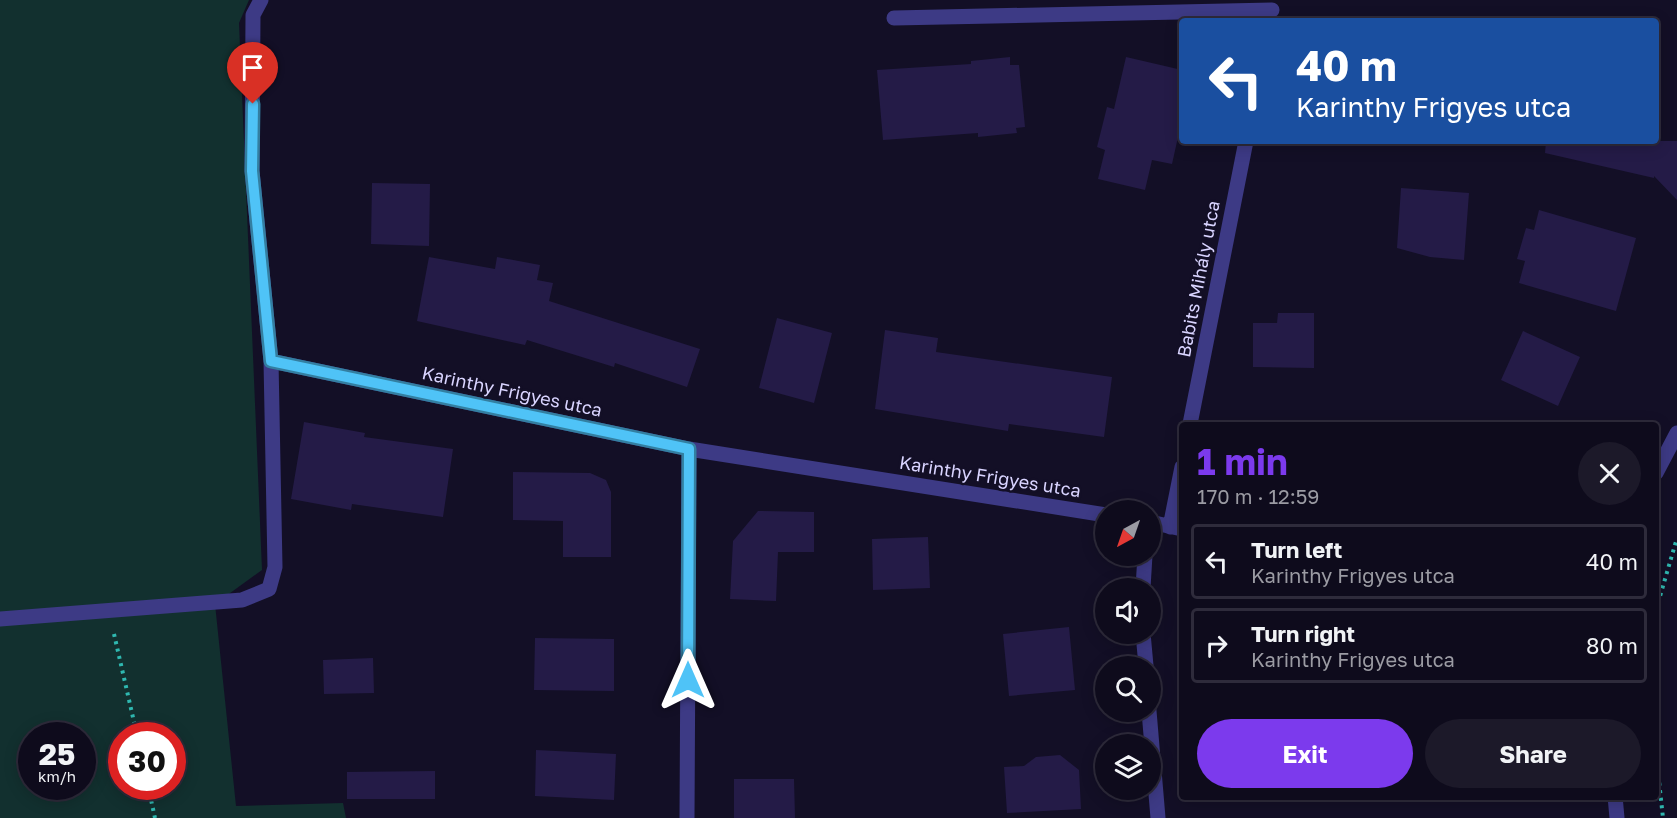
<!DOCTYPE html>
<html lang="en">
<head>
<meta charset="utf-8">
<style>
	:root { --surface:#0e0b1c; --page:#1c1929; --text:#f1f3f6; --muted:#9b9ba3; --line:#2e2b3b; --accent:#7c3aed }
	body { margin:0; font-family:"Golos Text",sans-serif; background:var(--page); color:var(--text); height:100vh; display:flex; flex-direction:column; font-size:22px; white-space:nowrap }
	* { box-sizing:border-box; margin:0 }
	p { font-size:20px; color:var(--muted) }
	.icon { flex:none; width:33px; height:33px; fill:none; stroke:currentColor; stroke-width:2; stroke-linecap:round; stroke-linejoin:round }
	.map { position:relative; flex:1; overflow:hidden }
	.details { position:absolute; left:1179px; top:422px; width:480px; height:378px; display:flex; flex-direction:column; background:var(--surface); border-radius:6px; box-shadow:0 3px 15px #0003,0 0 0 2px var(--line) }
	.details>* { flex:none }
	.top-card { position:absolute; left:1179px; top:18px; width:480px; height:126px; border-radius:6px; box-shadow:0 3px 15px #0003,0 0 0 2px var(--line); background:#1a4fa0; color:#fff; overflow:hidden }
	.needle { width:39px; rotate:220deg }
	.buttons { position:absolute; left:1095px; top:500px; display:grid; gap:12px }
	.buttons a { display:grid; place-items:center; width:66px; height:66px; border-radius:50%; background:var(--surface); box-shadow:0 3px 15px #0003,0 0 0 2px var(--line); font-size:30px }
	.speed { position:absolute; left:18px; top:722px; display:flex; gap:12px; font-size:30px; font-weight:700; text-align:center }
	.speed>* { display:grid; place-content:center; width:78px; height:78px; border-radius:50%; background:var(--surface); box-shadow:0 3px 15px #0003,0 0 0 2px var(--line); line-height:1 }
	.speed small { font-size:15px; font-weight:400 }
	.speed .limit { border:9px solid #d22; background:#fff; color:#111 }
	.pin { position:absolute; display:grid; place-items:center; width:51px; height:51px; color:#fff; margin:-62px -26px; border-radius:50% 50% 50% 0; rotate:-45deg; box-shadow:0 0 6px #0007 }
	.pin .icon { rotate:45deg }
	.me { position:absolute; width:66px; margin:-33px; rotate:0deg; stroke-linejoin:round; filter:drop-shadow(0 0 4px #0008) }
	.turn { display:flex; align-items:center; gap:21px; height:126px; padding:0 18px; font-size:27px }
	.turn .icon { width:78px; height:78px; stroke-width:2.5 }
	.turn b { display:block; font-size:42px; line-height:51px }
	.round { display:grid; place-items:center; flex:none; width:63px; height:63px; border-radius:32px; background:var(--page) }
	.summary { display:flex; align-items:center; justify-content:space-between; height:102px; padding:0 18px }
	h1 { font-size:36px; font-weight:700; line-height:45px; color:var(--accent) }
	.action { display:flex; gap:12px; margin-top:auto; padding:12px 18px }
	.action a { flex:1; height:69px; border-radius:36px; background:var(--accent); color:#fff; font-size:24px; font-weight:700; line-height:69px; text-align:center }
	.action a+a { background:var(--page); color:var(--text) }
	ul { padding:0; list-style:none }
	li { display:flex; align-items:center; gap:18px; height:75px; margin:0 12px 9px; padding:0 6px; border:3px solid var(--line); border-radius:6px }
	li div { flex:1 }
	li b { display:block; font-size:22px }
	li em { font-style:normal }
	.map>svg:first-child { display:block }
	.green { fill:#12302f; fill-rule:evenodd }
	.building { fill:#241b47 }
	.lines { fill:none; stroke-linecap:round; stroke-linejoin:round }
	.path { stroke:#2fb8b0; stroke-width:4; stroke-dasharray:3 4.5; stroke-linecap:butt }
	.minor { stroke:#3d3a85; stroke-width:15 }
	.route-casing { stroke:#337fa1; stroke-width:15 }
	.route { stroke:#4fc3f7; stroke-width:10 }
	.labels { text-anchor:middle; stroke-width:5; stroke-linejoin:round; paint-order:stroke }
	.street-label { font-size:18px; fill:#d9d4ff; stroke:#130f26 }
</style>
</head>
<body>
<div class="map">
<svg width="1677" height="818" viewBox="0 0 1677 818">
	<rect width="100%" height="100%" fill="#130f26"/>
	<path class="green" d="M 0,0 L 249,0 L 239,23 L 262,570 L 215,604 L 236,806 L 343,803 L 346,818 L 0,818 ZM 32,735 L 82,735 L 82,786 L 32,786 ZM 122,735 L 172,735 L 172,786 L 122,786 Z"/>
	<path class="building" d="M 1010,57 L 1010,65 L 1019,65 L 1025,127 L 1016,128 L 1017,133 L 978,137 L 978,133 L 883,140 L 877,70 L 971,64 L 971,61 Z
		M 1126,57 L 1182,70 L 1182,119 L 1172,164 L 1152,160 L 1145,190 L 1098,179 L 1105,150 L 1097,147 L 1107,107 L 1114,109 Z
		M 1546,141 L 1677,141 L 1677,200 L 1654,176 L 1654,178 L 1545,153 Z
		M 372,183 L 430,184 L 429,246 L 371,244 Z
		M 1401,188 L 1469,193 L 1464,260 L 1430,257 L 1397,248 Z
		M 1539,210 L 1636,238 L 1616,311 L 1519,283 L 1525,261 L 1517,259 L 1526,228 L 1534,230 Z
		M 429,257 L 495,269 L 497,257 L 540,265 L 537,280 L 553,283 L 549,301 L 700,349 L 687,387 L 615,363 L 614,367 L 527,340 L 525,345 L 417,321 Z
		M 1278,313 L 1314,313 L 1314,368 L 1253,367 L 1253,323 L 1277,323 Z
		M 777,318 L 832,333 L 814,403 L 759,388 Z
		M 885,330 L 938,338 L 936,352 L 1112,377 L 1104,437 L 1009,424 L 1008,431 L 875,409 Z
		M 1523,331 L 1580,357 L 1558,406 L 1501,380 Z
		M 304,422 L 365,433 L 364,437 L 453,449 L 443,517 L 352,504 L 351,510 L 291,499 Z
		M 513,472 L 590,473 L 606,480 L 611,492 L 611,557 L 563,557 L 563,521 L 513,520 Z
		M 758,511 L 814,512 L 814,552 L 778,552 L 776,601 L 730,599 L 733,541 Z
		M 928,537 L 930,588 L 873,590 L 872,539 Z
		M 1069,627 L 1075,690 L 1009,696 L 1003,634 Z
		M 535,638 L 614,639 L 614,691 L 534,690 Z
		M 373,658 L 374,693 L 324,694 L 323,660 Z
		M 536,750 L 616,754 L 614,800 L 535,796 Z
		M 1060,755 L 1079,770 L 1081,809 L 1007,813 L 1004,767 L 1024,766 L 1036,757 Z
		M 435,771 L 435,799 L 347,799 L 347,772 Z
		M 734,779 L 794,779 L 795,818 L 734,818 Z"/>
	<g class="lines">
		<path class="path" d="M 1656,610 L 1677,538
			M 114,634 L 137,735
			M 1656,753 L 1663,818
			M 148,786 L 155,818"/>
		<path class="minor" d="M 261,0 L 253,15 L 252,171 L 271,361 L 689,449 L 1106,515
			M 894,18 L 1272,10
			M 1190,424 L 1246,141
			M 1656,473 L 1677,433
			M 1150,522 L 1182,529
			M 1170,527 L 1182,467
			M 1143,588 L 1145,555
			M 0,619 L 242,600 L 269,589 L 275,567 L 271,361
			M 1143,633 L 1146,666
			M 1149,711 L 1158,818
			M 1615,796 L 1617,818
			M 687,818 L 689,449"/>
	</g>
	<g class="lines">
		<defs>
			<path id="route" d="M 253,104 L 252,171 L 271,361 L 689,449 L 688,680"/>
		</defs>
		<use href="#route" class="route-casing"/>
		<use href="#route" class="route"/>
	</g>
	<g class="labels">
		<g class="street-label">
			<text transform="translate(1199 279) rotate(-79)" y="6">Babits Mihály utca</text>
			<text transform="translate(512 392) rotate(12)" y="6">Karinthy Frigyes utca</text>
			<text transform="translate(990 477) rotate(9)" y="6">Karinthy Frigyes utca</text>
		</g>
	</g>
</svg>
<div class="buttons">
<a><svg class="needle" viewBox="-14 -14 28 28"><path d="M0-13l5 13h-10z" fill="#e53935"/><path d="M0 13l5-13h-10z" fill="#9b9ba3"/></svg></a>
<a><svg class="icon" aria-label="sound" viewBox="0 0 24 24"><path d="M4 9h4l5-4v14l-5-4H4zM17 9q2 3 0 6"/></svg></a>
<a><svg class="icon" aria-label="search" viewBox="0 0 24 24"><circle cx="10" cy="10" r="6"/><path d="M15 15l6 6"/></svg></a>
<a><svg class="icon" aria-label="layers" viewBox="0 0 24 24"><path d="M12 4l9 5-9 5-9-5zM3 14l9 5 9-5"/></svg></a>
</div>
<div class="speed"><div>25<small>km/h</small></div><div class="limit">30</div></div>
<div class="pin" style="left:253px;top:104px;background:#d93025"><svg class="icon" aria-label="arrive" viewBox="0 0 24 24"><path d="M6 21V4h12l-3 4 3 4H6"/></svg></div>
<svg class="me" style="left:688px;top:680px" viewBox="-20 -20 40 40"><path d="M0-17L14 15 0 8-14 15z" fill="#4fc3f7" stroke="#fff" stroke-width="4"/></svg>
<div class="top-card">
<div class="turn"><svg class="icon" aria-label="left" viewBox="0 0 24 24"><path d="M17 20v-9H6M10 6l-5 5 5 5"/></svg><div><b>40 m</b>Karinthy Frigyes utca</div></div>
</div>
<section class="details">
<div class="summary"><div><h1>1 min</h1><p>170 m · 12:59</p></div><a class="round"><svg class="icon" aria-label="close" viewBox="0 0 24 24"><path d="M6 6l12 12M18 6L6 18"/></svg></a></div>
<ul>
<li><svg class="icon" aria-label="left" viewBox="0 0 24 24"><path d="M17 20v-9H6M10 6l-5 5 5 5"/></svg><div><b>Turn left</b><p>Karinthy Frigyes utca</p></div><em>40 m</em></li>
<li><svg class="icon" aria-label="right" viewBox="0 0 24 24"><path d="M7 20v-9h11M14 6l5 5-5 5"/></svg><div><b>Turn right</b><p>Karinthy Frigyes utca</p></div><em>80 m</em></li>
</ul>
<div class="action"><a>Exit</a><a>Share</a></div>
</section>
</div>
</body>
</html>
